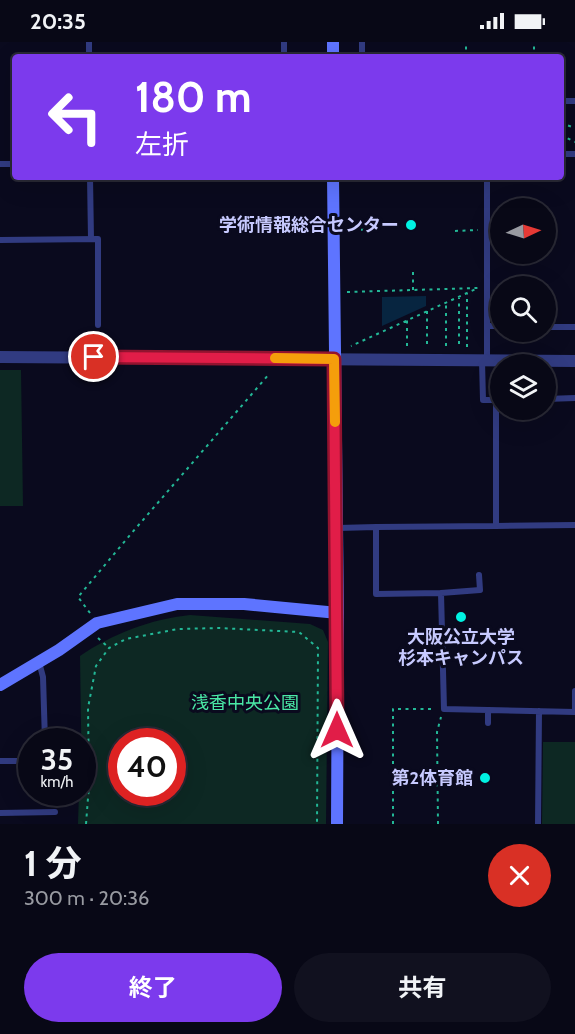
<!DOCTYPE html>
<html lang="ja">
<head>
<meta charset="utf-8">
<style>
	:root { --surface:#080816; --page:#11111f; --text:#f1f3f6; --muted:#989aa1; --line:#292935; --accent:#7c3aed }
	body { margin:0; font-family:Cabin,"Noto Sans JP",sans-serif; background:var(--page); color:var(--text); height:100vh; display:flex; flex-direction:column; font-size:22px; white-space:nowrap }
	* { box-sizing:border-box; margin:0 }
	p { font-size:20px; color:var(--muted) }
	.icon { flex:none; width:33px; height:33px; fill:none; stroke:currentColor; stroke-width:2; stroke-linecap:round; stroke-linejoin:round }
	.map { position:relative; height:782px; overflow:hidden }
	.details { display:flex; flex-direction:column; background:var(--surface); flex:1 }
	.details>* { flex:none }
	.top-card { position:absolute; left:12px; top:12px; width:552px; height:126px; border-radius:6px; box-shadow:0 6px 24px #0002,0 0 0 2px var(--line); background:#7c3aed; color:#fff; overflow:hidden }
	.needle { width:39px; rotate:86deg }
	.buttons { position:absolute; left:490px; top:156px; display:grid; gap:12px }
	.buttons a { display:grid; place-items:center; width:66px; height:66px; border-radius:50%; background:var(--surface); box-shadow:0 6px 24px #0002,0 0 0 2px var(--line); font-size:30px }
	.speed { position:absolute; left:18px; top:686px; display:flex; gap:12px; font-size:30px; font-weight:700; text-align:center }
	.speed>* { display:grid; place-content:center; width:78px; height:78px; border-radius:50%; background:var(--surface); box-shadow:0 6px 24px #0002,0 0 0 2px var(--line); line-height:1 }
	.speed small { font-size:15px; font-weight:400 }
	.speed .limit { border:9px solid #d22; background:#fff; color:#111 }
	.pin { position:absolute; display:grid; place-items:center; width:51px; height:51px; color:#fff; margin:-26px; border:3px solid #fff; border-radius:50%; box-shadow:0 2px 6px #0007 }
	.me { position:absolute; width:66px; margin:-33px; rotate:0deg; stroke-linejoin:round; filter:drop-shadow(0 0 4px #0008) }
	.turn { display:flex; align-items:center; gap:21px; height:126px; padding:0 24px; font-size:27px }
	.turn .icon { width:78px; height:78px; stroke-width:2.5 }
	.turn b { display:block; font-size:42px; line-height:51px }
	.round { display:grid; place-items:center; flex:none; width:63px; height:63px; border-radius:32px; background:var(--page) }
	.head { display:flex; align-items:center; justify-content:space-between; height:102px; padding:0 24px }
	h1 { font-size:36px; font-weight:700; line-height:45px }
	.cta { display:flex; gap:12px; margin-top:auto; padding:12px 24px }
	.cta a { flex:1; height:69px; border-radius:36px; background:var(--accent); color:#fff; font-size:24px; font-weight:700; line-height:69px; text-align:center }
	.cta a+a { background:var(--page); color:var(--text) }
	.status { display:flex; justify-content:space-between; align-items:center; height:42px; padding:0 30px; background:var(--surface); direction:ltr }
	.status svg { height:16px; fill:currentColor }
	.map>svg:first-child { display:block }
	.green { fill:#0d2823; fill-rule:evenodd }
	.water { fill:#072540 }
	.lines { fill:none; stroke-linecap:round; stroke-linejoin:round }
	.path { stroke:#23b796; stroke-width:2; stroke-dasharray:3 4.5; stroke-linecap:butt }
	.lane { stroke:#313b81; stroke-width:6 }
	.street { stroke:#313b81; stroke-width:12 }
	.secondary { stroke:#5e74ff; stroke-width:12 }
	.route-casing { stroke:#92132f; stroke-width:15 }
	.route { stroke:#e11d48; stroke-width:10 }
	.slow { stroke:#f59e0b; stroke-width:10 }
	.poi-dot { fill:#00f2e2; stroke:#0a0a1e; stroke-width:2 }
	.labels { text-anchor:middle; stroke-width:6; stroke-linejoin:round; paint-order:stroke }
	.poi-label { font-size:18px; font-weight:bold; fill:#c7caff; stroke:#0a0a1e; text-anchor:end }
	.park-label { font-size:18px; fill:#4ae8a6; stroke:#0a0a1e }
</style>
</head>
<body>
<div class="status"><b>20:35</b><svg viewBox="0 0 49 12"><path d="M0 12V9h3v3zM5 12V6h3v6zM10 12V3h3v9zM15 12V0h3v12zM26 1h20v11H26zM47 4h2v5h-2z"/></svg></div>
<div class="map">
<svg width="575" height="782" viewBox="0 0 575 782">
	<rect width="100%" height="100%" fill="#0a0a1e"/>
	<path class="green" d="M 0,328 L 21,328 L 23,464 L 0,464 Z
		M 190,573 L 310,582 L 323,588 L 328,600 L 326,782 L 78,782 L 79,750 L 82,750 L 80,614 C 112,592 151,577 190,573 ZM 122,699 L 172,699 L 172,750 L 122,750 Z
		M 543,700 L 575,700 L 575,782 L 542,782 Z"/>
	<path class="water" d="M 426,254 L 426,264 L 382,284 L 382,255 Z"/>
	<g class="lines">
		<path class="path" d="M 466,15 L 466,0
			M 534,15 L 534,3
			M 561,81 L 575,86
			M 561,93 L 575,100
			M 346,187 L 368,188
			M 455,189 L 478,188
			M 413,230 L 413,248
			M 347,250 L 478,246 L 351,304
			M 459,254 L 459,306
			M 427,269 L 427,305
			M 407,304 L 407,277
			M 446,304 L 446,259
			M 467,305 L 467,251
			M 90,571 L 78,555 L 130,493 L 270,331
			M 98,596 L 109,606
			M 86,782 L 89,743 L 88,666 L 96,624 L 109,606 L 126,597 L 178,587 L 219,586 L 299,590 L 318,606 L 317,782
			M 393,782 L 393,667 L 434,667
			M 438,782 L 437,690 L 441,675"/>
		<path class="lane" d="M 89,0 L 89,15
			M 284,0 L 284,15
			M 362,15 L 362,0
			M 561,59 L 575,59
			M 561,112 L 575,112
			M 0,122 L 15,122
			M 90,135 L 91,197
			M 269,135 L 284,135
			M 487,135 L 487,319
			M 0,198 L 98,197 L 98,283
			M 488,284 L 501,284
			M 546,285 L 575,285
			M 482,319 L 483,358 L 501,358
			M 546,357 L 575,356
			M 496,358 L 496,484 L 575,483
			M 496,484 L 376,485 L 376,552 L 441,551 L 444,667 L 575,670
			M 338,486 L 376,485
			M 441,551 L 480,548 L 479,533
			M 39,620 L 43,635 L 45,699
			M 488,668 L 488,681
			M 575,670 L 575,649
			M 0,719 L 32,719
			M 0,771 L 55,770
			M 538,782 L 539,669"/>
		<path class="street" d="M 0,315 L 575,319"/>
		<path class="secondary" d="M 333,15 L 333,0
			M 333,135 L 338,571 L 337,782
			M 0,643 L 59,608 L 97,581 L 177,562 L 244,562 L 338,571"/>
	</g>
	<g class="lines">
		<defs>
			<path id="route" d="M 94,315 L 334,317 L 337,688"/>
		</defs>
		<use href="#route" class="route-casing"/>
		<use href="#route" class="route"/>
		<path class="slow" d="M 275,316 L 334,317 L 335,380"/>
	</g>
	<g class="poi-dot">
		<circle cx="411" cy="183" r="6"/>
		<circle cx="461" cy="575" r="6"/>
		<circle cx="485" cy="736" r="6"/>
	</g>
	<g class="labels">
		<g class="poi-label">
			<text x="399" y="189">学術情報総合センター</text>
			<text x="461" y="601" text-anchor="middle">大阪公立大学<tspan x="461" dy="21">杉本キャンパス</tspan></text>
			<text x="473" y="742">第2体育館</text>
		</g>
		<g class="park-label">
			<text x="245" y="667">浅香中央公園</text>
		</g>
	</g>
</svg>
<div class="buttons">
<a><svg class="needle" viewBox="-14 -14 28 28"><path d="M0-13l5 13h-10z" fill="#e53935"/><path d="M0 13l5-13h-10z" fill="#989aa1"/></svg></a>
<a><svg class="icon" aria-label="search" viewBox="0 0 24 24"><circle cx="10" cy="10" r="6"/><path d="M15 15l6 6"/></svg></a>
<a><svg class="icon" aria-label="layers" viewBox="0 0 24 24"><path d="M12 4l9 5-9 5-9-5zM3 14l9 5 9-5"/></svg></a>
</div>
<div class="speed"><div>35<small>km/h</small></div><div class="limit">40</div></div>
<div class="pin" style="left:94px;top:315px;background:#d93025"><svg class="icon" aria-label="arrive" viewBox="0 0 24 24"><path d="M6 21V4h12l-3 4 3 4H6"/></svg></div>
<svg class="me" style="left:337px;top:688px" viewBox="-20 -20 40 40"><path d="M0-17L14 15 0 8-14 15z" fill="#e11d48" stroke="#fff" stroke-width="4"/></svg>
<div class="top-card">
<div class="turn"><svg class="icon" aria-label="left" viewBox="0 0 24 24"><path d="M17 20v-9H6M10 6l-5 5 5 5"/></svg><div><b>180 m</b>左折</div></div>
</div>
</div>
<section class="details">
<div class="head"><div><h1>1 分</h1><p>300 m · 20:36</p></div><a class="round" style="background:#d93025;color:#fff"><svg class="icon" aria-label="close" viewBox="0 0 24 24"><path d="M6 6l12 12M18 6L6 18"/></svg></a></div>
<div class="cta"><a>終了</a><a>共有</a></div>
</section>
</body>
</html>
